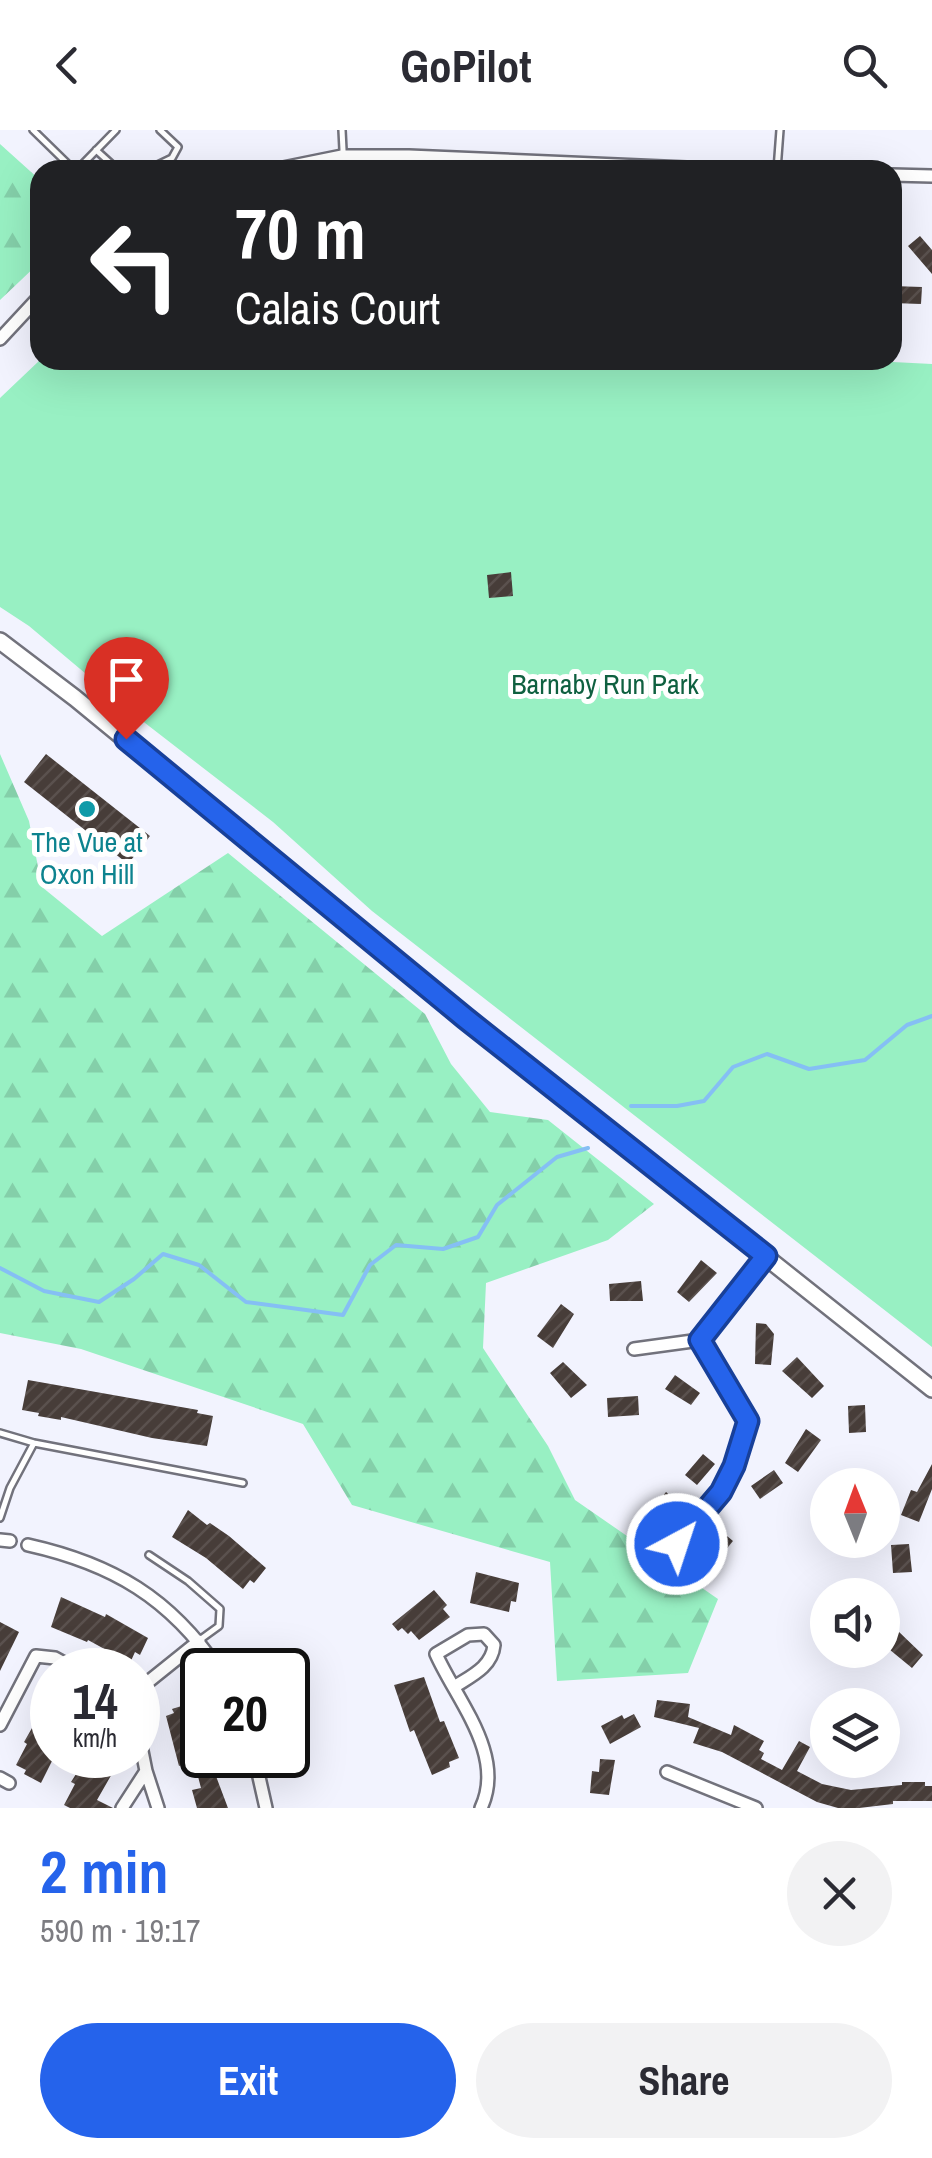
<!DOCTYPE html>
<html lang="en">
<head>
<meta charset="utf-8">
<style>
	:root { --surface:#fff; --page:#f2f2f3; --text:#2b2b33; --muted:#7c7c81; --accent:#2563eb }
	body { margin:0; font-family:"Archivo Narrow",sans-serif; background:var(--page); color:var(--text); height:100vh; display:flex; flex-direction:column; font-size:38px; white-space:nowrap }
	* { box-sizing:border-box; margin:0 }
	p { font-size:32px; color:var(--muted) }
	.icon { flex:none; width:55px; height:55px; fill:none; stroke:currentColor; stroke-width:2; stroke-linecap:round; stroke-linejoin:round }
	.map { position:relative; height:1678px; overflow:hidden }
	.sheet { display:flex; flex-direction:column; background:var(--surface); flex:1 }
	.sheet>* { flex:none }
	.top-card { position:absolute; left:30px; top:30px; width:872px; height:210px; border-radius:30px; box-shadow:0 10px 40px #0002; background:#202124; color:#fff; overflow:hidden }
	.needle { width:65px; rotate:359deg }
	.controls { position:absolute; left:810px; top:1338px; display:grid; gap:20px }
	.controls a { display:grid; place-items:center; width:90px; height:90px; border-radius:50%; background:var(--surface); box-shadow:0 10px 40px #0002; font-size:50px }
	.speed { position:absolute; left:30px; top:1518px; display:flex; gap:20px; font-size:50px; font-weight:700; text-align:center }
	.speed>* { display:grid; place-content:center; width:130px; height:130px; border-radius:50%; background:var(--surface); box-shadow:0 10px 40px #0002; line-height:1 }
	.speed small { font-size:25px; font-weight:400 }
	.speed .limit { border:5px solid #111; border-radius:15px; background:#fff; color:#111 }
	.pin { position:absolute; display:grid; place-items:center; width:85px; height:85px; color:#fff; margin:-102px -42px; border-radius:50% 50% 50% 0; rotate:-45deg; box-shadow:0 0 10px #0007 }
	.pin .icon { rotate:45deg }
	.me { position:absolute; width:110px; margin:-55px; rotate:40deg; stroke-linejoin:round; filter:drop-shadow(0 0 8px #0008) }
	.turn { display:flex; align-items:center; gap:35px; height:210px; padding:0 40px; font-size:45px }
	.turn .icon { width:130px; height:130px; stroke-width:2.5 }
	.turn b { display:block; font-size:70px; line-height:85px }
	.round { display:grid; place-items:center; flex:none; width:105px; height:105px; border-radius:52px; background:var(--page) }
	.overview { display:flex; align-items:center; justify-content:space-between; height:170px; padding:0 40px }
	h1 { font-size:60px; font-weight:700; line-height:75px; color:var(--accent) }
	.primary-button { display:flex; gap:20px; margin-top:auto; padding:20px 40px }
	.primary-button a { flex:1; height:115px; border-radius:60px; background:var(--accent); color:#fff; font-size:40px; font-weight:700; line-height:115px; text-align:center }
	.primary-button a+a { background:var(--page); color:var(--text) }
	header { display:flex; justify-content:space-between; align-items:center; height:130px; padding:0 40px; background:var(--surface); font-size:45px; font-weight:700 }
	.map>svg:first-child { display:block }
	.forest { fill:url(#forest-firs) }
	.park { fill:#98f0c3 }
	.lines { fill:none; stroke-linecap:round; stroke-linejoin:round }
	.stream { stroke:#85bff4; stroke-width:4 }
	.building { fill:url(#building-hatch) }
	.lane-casing { stroke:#72727c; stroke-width:10 }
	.street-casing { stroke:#72727c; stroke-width:16 }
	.secondary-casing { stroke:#72727c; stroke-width:20 }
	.lane { stroke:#fff; stroke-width:5 }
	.street { stroke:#fff; stroke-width:11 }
	.secondary { stroke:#fff; stroke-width:15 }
	.route-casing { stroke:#184099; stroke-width:25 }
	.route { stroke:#2563eb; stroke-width:18 }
	.culture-dot { fill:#0f9aa8; stroke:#fff; stroke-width:4 }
	.labels { text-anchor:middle; stroke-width:10; stroke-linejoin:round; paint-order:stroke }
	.park-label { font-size:28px; fill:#0f6040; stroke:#fff }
	.culture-label { font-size:28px; fill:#0d838f; stroke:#fff }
</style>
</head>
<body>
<header><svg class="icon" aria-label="back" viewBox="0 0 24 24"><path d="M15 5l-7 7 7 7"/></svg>GoPilot<svg class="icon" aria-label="search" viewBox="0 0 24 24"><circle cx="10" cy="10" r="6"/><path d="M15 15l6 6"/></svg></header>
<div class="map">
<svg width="932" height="1678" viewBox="0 0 932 1678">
	<defs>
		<pattern id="forest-firs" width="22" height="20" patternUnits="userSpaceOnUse" patternTransform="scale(2.5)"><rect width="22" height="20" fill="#98f0c3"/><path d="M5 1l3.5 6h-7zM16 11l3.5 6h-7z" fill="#84cfa9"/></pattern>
		<pattern id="building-hatch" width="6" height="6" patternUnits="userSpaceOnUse" patternTransform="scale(2.5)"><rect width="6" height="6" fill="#473d39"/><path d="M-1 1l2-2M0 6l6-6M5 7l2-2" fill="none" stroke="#5a514e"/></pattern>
	</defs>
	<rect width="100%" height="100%" fill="#f2f3fe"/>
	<path class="forest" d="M 0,14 L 40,50 L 40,132 L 0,170 Z
		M 0,624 L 29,691 L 42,757 L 102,806 L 228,723 L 425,884 L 451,934 L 490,982 L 548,990 L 654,1074 L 608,1110 L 486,1153 L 483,1218 L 548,1316 L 575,1370 L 718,1469 L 688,1543 L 557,1551 L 550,1432 L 352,1375 L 303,1294 L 81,1219 L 0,1203 Z"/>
	<path class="park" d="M 40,230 L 853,230 L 932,234 L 932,1217 L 372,781 L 273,692 L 136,586 L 29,496 L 0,477 L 0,268 Z"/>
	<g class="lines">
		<path class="stream" d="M 631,976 L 677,976 L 704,971 L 733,937 L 767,924 L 809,939 L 865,930 L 907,895 L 932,886
			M 0,1138 L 44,1161 L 99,1172 L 134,1149 L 163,1124 L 199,1135 L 246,1172 L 343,1185 L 370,1135 L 396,1115 L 443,1119 L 478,1107 L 497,1075 L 557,1027 L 588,1018"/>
	</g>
	<path class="building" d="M 920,106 L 932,120 L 932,144 L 908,116 Z
		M 892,156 L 922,157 L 921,174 L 892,173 Z
		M 511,442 L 513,466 L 489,468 L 487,445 Z
		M 46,624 L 150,706 L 128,734 L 24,652 Z
		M 701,1130 L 717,1143 L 689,1172 L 677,1162 Z
		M 641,1151 L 643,1171 L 610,1171 L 609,1154 Z
		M 561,1174 L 574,1184 L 553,1218 L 537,1206 Z
		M 756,1193 L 766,1194 L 774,1204 L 771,1235 L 755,1234 Z
		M 797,1227 L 824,1256 L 812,1268 L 782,1241 Z
		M 563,1232 L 587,1255 L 571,1268 L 550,1243 Z
		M 675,1245 L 700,1263 L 691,1275 L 665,1259 Z
		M 28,1250 L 198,1280 L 197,1283 L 213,1286 L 207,1316 L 152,1308 L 61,1287 L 61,1290 L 38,1286 L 39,1283 L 22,1280 Z
		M 638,1266 L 639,1285 L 608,1287 L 607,1268 Z
		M 865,1275 L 866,1302 L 849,1303 L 848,1276 Z
		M 806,1299 L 821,1310 L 798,1342 L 785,1333 Z
		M 703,1324 L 715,1334 L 697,1355 L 685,1345 Z
		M 932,1334 L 932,1359 L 919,1392 L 901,1385 L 911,1360 L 917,1362 Z
		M 774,1340 L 783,1353 L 760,1369 L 751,1356 Z
		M 666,1362 L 681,1375 L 653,1404 L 641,1394 Z
		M 188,1380 L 207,1395 L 210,1393 L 229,1406 L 266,1438 L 254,1453 L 250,1450 L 243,1459 L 206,1428 L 172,1407 Z
		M 721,1401 L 733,1411 L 716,1432 L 702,1420 Z
		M 909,1414 L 912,1442 L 893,1443 L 891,1415 Z
		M 476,1442 L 519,1453 L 516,1472 L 511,1471 L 509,1482 L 470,1473 Z
		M 434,1460 L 447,1475 L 443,1479 L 450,1487 L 419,1510 L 411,1501 L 408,1504 L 402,1498 L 398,1501 L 392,1494 Z
		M 61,1467 L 105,1487 L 106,1484 L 148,1508 L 140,1525 L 135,1522 L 130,1533 L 88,1510 L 87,1512 L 51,1497 Z
		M 0,1492 L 19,1502 L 0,1541 Z
		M 897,1500 L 923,1525 L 912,1538 L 884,1515 Z
		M 424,1547 L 440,1592 L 444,1591 L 459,1628 L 449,1632 L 450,1637 L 432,1645 L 414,1600 L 410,1602 L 394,1555 Z
		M 52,1563 L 52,1631 L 41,1653 L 24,1644 L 26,1640 L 16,1635 L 27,1614 L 24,1612 Z
		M 657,1570 L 690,1574 L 688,1587 L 731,1605 L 734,1595 L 764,1611 L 759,1620 L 764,1623 L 761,1629 L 782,1640 L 799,1611 L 810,1617 L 797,1641 L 822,1654 L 851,1660 L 902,1655 L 902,1652 L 925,1652 L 925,1656 L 932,1656 L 932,1671 L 893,1671 L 893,1674 L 859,1678 L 838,1678 L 817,1672 L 722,1622 L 693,1613 L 699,1598 L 654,1587 Z
		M 191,1573 L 202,1599 L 202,1625 L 208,1625 L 228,1678 L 197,1678 L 192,1660 L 201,1658 L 195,1635 L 192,1636 L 190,1632 L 179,1636 L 166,1586 L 174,1583 L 172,1579 Z
		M 634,1584 L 641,1597 L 610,1614 L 601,1596 L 622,1585 L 624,1589 Z
		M 88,1625 L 121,1628 L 97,1670 L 113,1678 L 70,1678 L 64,1675 L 75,1654 L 71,1652 Z
		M 600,1629 L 615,1630 L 609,1665 L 590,1663 L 592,1641 L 599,1642 Z"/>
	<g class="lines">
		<defs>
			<path id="lane" d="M 33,0 L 74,40
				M 342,0 L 344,40
				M 96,20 L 118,40
				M 77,40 L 116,0
				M 147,40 L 172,28 L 178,17 L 160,0
				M 777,40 L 780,0
				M 0,1303 L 34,1313 L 243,1353
				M 0,1388 L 10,1358 L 34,1313
				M 677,1415 L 721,1362 L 734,1336 L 748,1294
				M 149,1425 L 188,1451 L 220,1479 L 219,1496 L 201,1509"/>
			<path id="street" d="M 273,40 L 342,26 L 409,26 L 733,40
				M 892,45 L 932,46
				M 0,209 L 40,166
				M 700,1210 L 749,1291
				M 634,1219 L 700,1210 L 766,1126
				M 0,1410 L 10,1411
				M 28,1415 C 113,1434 170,1468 219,1540
				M 454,1557 C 471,1546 492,1537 494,1515 L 484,1504 L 468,1505 L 436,1524 C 457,1571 506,1625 481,1678
				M 138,1560 L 199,1511
				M 0,1595 L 36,1526 L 55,1528 L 77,1540
				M 138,1601 L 146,1641
				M 254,1625 L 266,1678
				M 667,1642 L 756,1678
				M 0,1648 L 9,1653
				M 122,1678 L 146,1641 L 158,1678"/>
			<path id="secondary" d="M 0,511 L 75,568 L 465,888 L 932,1259"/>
		</defs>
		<use href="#lane" class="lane-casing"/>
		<use href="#street" class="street-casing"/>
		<use href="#secondary" class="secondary-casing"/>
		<use href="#lane" class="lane"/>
		<use href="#street" class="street"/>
		<use href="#secondary" class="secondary"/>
	</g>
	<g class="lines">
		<defs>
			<path id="route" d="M 126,609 L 465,888 L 766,1126 L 700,1210 L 748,1291 L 734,1336 L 721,1362 L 677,1414"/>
		</defs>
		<use href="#route" class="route-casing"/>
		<use href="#route" class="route"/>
	</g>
	<circle class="culture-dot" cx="87" cy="679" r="10"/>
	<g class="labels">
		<g class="park-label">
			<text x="605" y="564">Barnaby Run Park</text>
		</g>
		<g class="culture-label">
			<text x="87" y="722">The Vue at<tspan x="87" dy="32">Oxon Hill</tspan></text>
		</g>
	</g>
</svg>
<div class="controls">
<a><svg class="needle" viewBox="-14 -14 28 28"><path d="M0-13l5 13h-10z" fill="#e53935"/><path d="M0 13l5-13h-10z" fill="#7c7c81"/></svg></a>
<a><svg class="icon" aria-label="sound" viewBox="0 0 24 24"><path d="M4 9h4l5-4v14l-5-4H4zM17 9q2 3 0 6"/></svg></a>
<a><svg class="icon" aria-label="layers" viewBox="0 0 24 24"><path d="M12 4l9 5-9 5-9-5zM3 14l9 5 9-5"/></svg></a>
</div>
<div class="speed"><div>14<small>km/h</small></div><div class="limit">20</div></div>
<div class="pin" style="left:126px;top:609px;background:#d93025"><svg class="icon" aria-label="arrive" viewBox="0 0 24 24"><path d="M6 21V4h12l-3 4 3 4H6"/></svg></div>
<svg class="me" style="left:677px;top:1414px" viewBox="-20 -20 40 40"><circle r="17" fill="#2563eb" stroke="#fff" stroke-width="3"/><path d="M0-11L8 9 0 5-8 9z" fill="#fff"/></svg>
<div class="top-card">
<div class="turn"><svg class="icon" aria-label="left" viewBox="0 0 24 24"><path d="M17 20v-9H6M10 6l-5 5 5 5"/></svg><div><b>70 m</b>Calais Court</div></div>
</div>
</div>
<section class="sheet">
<div class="overview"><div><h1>2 min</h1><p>590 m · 19:17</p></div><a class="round"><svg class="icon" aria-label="close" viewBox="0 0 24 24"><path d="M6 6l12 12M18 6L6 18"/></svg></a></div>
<div class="primary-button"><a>Exit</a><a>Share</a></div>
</section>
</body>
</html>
